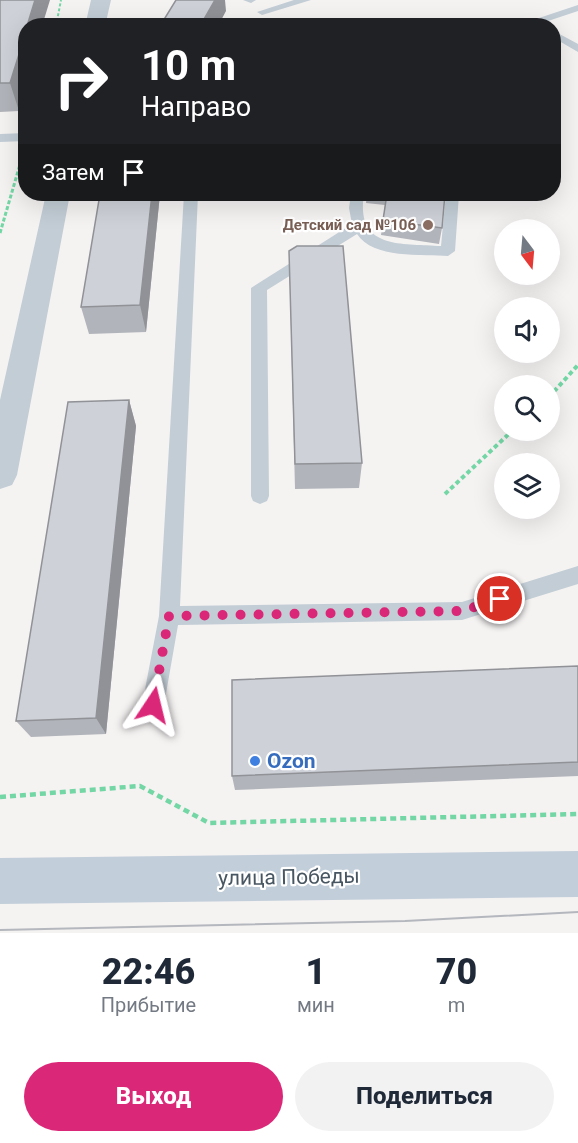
<!DOCTYPE html>
<html lang="ru">
<head>
<meta charset="utf-8">
<style>
	:root { --surface:#fff; --page:#f2f2f3; --text:#1f2937; --muted:#747a83; --accent:#db2777 }
	body { margin:0; font-family:Roboto,sans-serif; background:var(--page); color:var(--text); height:100vh; display:flex; flex-direction:column; font-size:22px; white-space:nowrap }
	* { box-sizing:border-box; margin:0 }
	p { font-size:20px; color:var(--muted) }
	.icon { flex:none; width:33px; height:33px; fill:none; stroke:currentColor; stroke-width:2; stroke-linecap:round; stroke-linejoin:round }
	.map { position:relative; height:933px; overflow:hidden }
	.panel { display:flex; flex-direction:column; background:var(--surface); flex:1 }
	.panel>* { flex:none }
	.banner { position:absolute; left:18px; top:18px; width:543px; height:183px; border-radius:24px; box-shadow:0 6px 24px #0002; background:#202124; color:#fff; overflow:hidden }
	.needle { width:39px; rotate:164deg }
	.fabs { position:absolute; left:494px; top:219px; display:grid; gap:12px }
	.fabs a { display:grid; place-items:center; width:66px; height:66px; border-radius:50%; background:var(--surface); box-shadow:0 6px 24px #0002; font-size:30px }
	.pin { position:absolute; display:grid; place-items:center; width:51px; height:51px; color:#fff; margin:-26px; border:3px solid #fff; border-radius:50%; box-shadow:0 2px 6px #0007 }
	.me { position:absolute; width:66px; margin:-33px; rotate:10deg; stroke-linejoin:round; filter:drop-shadow(0 0 4px #0008) }
	.turn { display:flex; align-items:center; gap:21px; height:126px; padding:0 24px; font-size:27px }
	.turn .icon { width:78px; height:78px; stroke-width:2.5 }
	.turn b { display:block; font-size:42px; line-height:51px }
	.then { display:flex; align-items:center; height:57px; padding:0 24px; background:#0003; gap:12px; font-size:22px }
	.eta { display:flex; justify-content:space-evenly; align-items:center; height:102px; text-align:center }
	.eta b { font-size:36px; font-weight:800; line-height:42px }
	.action { display:flex; gap:12px; margin-top:auto; padding:12px 24px }
	.action a { flex:1; height:69px; border-radius:36px; background:var(--accent); color:#fff; font-size:24px; font-weight:800; line-height:69px; text-align:center }
	.action a+a { background:var(--page); color:var(--text) }
	.map>svg:first-child { display:block }
	.lines { fill:none; stroke-linecap:round; stroke-linejoin:round }
	.path-far3 { stroke:#73d6a5; stroke-width:2; stroke-dasharray:3 2; stroke-linecap:butt }
	.path-far2 { stroke:#73d6a5; stroke-width:3; stroke-dasharray:4 2; stroke-linecap:butt }
	.path-far1 { stroke:#73d6a5; stroke-width:4; stroke-dasharray:4.5 3; stroke-linecap:butt }
	.path { stroke:#73d6a5; stroke-width:4.5; stroke-dasharray:6 4; stroke-linecap:butt }
	.service { fill:#c2cdd5; fill-rule:evenodd }
	.minor { fill:#c2cdd5; fill-rule:evenodd }
	.secondary { fill:#c2ceda; fill-rule:evenodd }
	.tram { stroke:#b4b7bd; stroke-width:2 }
	.wall { fill:#b1b4ba }
	.shaded-wall { fill:#909297 }
	.building { fill:#ced1d8; stroke:#909297; stroke-width:1.5 }
	.route { stroke:#db2777; stroke-width:10; stroke-dasharray:0 18 }
	.education-dot { fill:#8d6e63; stroke:#fff; stroke-width:2 }
	.shop-dot { fill:#3f7fe0; stroke:#fff; stroke-width:2 }
	.labels { text-anchor:middle; stroke-width:4.5; stroke-linejoin:round; paint-order:stroke }
	.far-education-label { font-size:15px; font-weight:bold; fill:#785e54; stroke:#fff; text-anchor:end }
	.near-shop-label { font-size:21px; font-weight:bold; fill:#366cbe; stroke:#fff; text-anchor:start }
	.near-street-label { font-size:21px; fill:#485662; stroke:#fff }
</style>
</head>
<body>
<div class="map">
<svg width="578" height="933" viewBox="0 0 578 933">
	<rect width="100%" height="100%" fill="#f5f2f2"/>
	<g class="lines">
		<path class="path-far3" d="M 56,26 L 61,0
			M 21,163 L 22,159"/>
		<path class="path-far2" d="M 0,233 L 21,161"/>
		<path class="path-far1" d="M 549,397 L 578,365
			M 445,494 L 513,430"/>
		<path class="path" d="M 0,797 L 140,786 L 209,823 L 578,814"/>
		<path class="service" d="M 243,0 L 256,0 L 251,3 Z
			M 294,0 L 311,0 L 262,15 L 257,12 Z
			M 578,5 L 578,11 L 533,26 L 515,26 Z
			M 260,18 L 352,23 L 357,26 L 256,23 L 255,21 Z
			M 554,31 L 578,44 L 578,52 L 554,38 Z
			M 26,133 L 26,141 L 0,142 L 0,134 Z
			M 184,194 L 198,194 L 180,606 L 462,602 L 578,566 L 578,584 L 462,620 L 178,625 L 164,705 L 161,713 L 153,716 L 145,713 L 142,705 L 159,616 Z
			M 351,194 L 364,194 C 355,250 402,243 441,246 L 446,194 L 459,194 L 455,251 L 448,256 C 422,254 373,259 357,234 L 267,290 L 269,496 L 267,501 L 260,504 L 253,501 L 251,496 L 251,288 L 352,224 L 349,208 Z"/>
		<path class="minor" d="M 91,0 L 111,0 L 105,26 L 85,26 Z
			M 46,194 L 70,194 L 17,475 L 12,485 L 0,489 L 0,400 Z"/>
		<path class="secondary" d="M 578,851 L 578,897 L 0,904 L 0,858 Z"/>
		<path class="tram" d="M 0,930 L 405,921 L 578,912"/>
	</g>
	<path class="wall" d="M 0,1 L 26,26 L 26,86 L 19,111 L 0,112 Z
		M 100,194 L 160,194 L 146,332 L 89,334 L 81,307 Z
		M 367,194 L 445,194 L 442,228 L 439,244 L 381,235 L 385,205 L 366,203 Z
		M 289,251 L 362,463 L 359,488 L 295,489 Z
		M 129,400 L 136,426 L 106,734 L 31,737 L 16,721 Z
		M 578,666 L 578,776 L 235,790 L 232,776 Z"/>
	<path class="shaded-wall" d="M 35,0 L 50,0 L 42,26 L 27,26 Z
		M 215,0 L 225,0 L 226,11 L 218,26 L 200,26 Z
		M 26,32 L 26,86 L 19,111 L 10,83 Z
		M 152,194 L 160,194 L 146,332 L 140,305 Z
		M 129,400 L 136,426 L 106,734 L 96,718 Z"/>
	<path class="building" d="M 0,0 L 35,0 L 27,26 L 26,26 L 26,32 L 10,83 L 0,83 Z
		M 176,0 L 215,0 L 200,26 L 160,26 Z
		M 100,194 L 152,194 L 140,305 L 81,307 Z
		M 387,194 L 445,194 L 442,228 L 383,220 Z
		M 297,246 L 343,246 L 362,463 L 295,464 L 289,251 Z
		M 129,400 L 96,718 L 16,721 L 68,402 Z
		M 578,666 L 578,762 L 232,776 L 232,680 Z"/>
	<g class="lines">
		<path class="route" d="M 153,705 L 169,616 L 462,611 L 500,599"/>
	</g>
	<circle class="education-dot" cx="428" cy="225" r="6"/>
	<circle class="shop-dot" cx="255" cy="761" r="6"/>
	<g class="labels">
		<g class="far-education-label">
			<text x="416" y="230">Детский сад №106</text>
		</g>
		<g class="near-shop-label">
			<text x="267" y="768">Ozon</text>
		</g>
		<g class="near-street-label">
			<text transform="translate(289 877) rotate(-1)" y="7">улица Победы</text>
		</g>
	</g>
</svg>
<div class="fabs">
<a><svg class="needle" viewBox="-14 -14 28 28"><path d="M0-13l5 13h-10z" fill="#e53935"/><path d="M0 13l5-13h-10z" fill="#747a83"/></svg></a>
<a><svg class="icon" aria-label="sound" viewBox="0 0 24 24"><path d="M4 9h4l5-4v14l-5-4H4zM17 9q2 3 0 6"/></svg></a>
<a><svg class="icon" aria-label="search" viewBox="0 0 24 24"><circle cx="10" cy="10" r="6"/><path d="M15 15l6 6"/></svg></a>
<a><svg class="icon" aria-label="layers" viewBox="0 0 24 24"><path d="M12 4l9 5-9 5-9-5zM3 14l9 5 9-5"/></svg></a>
</div>
<div class="pin" style="left:500px;top:599px;background:#d93025"><svg class="icon" aria-label="arrive" viewBox="0 0 24 24"><path d="M6 21V4h12l-3 4 3 4H6"/></svg></div>
<svg class="me" style="left:153px;top:705px" viewBox="-20 -20 40 40"><path d="M0-17L14 15 0 8-14 15z" fill="#db2777" stroke="#fff" stroke-width="4"/></svg>
<div class="banner">
<div class="turn"><svg class="icon" aria-label="right" viewBox="0 0 24 24"><path d="M7 20v-9h11M14 6l5 5-5 5"/></svg><div><b>10 m</b>Направо</div></div>
<div class="then">Затем<svg class="icon" aria-label="arrive" viewBox="0 0 24 24"><path d="M6 21V4h12l-3 4 3 4H6"/></svg></div>
</div>
</div>
<section class="panel">
<div class="eta">
<div><b>22:46</b><p>Прибытие</p></div>
<div><b>1</b><p>мин</p></div>
<div><b>70</b><p>m</p></div>
</div>
<div class="action"><a>Выход</a><a>Поделиться</a></div>
</section>
</body>
</html>
